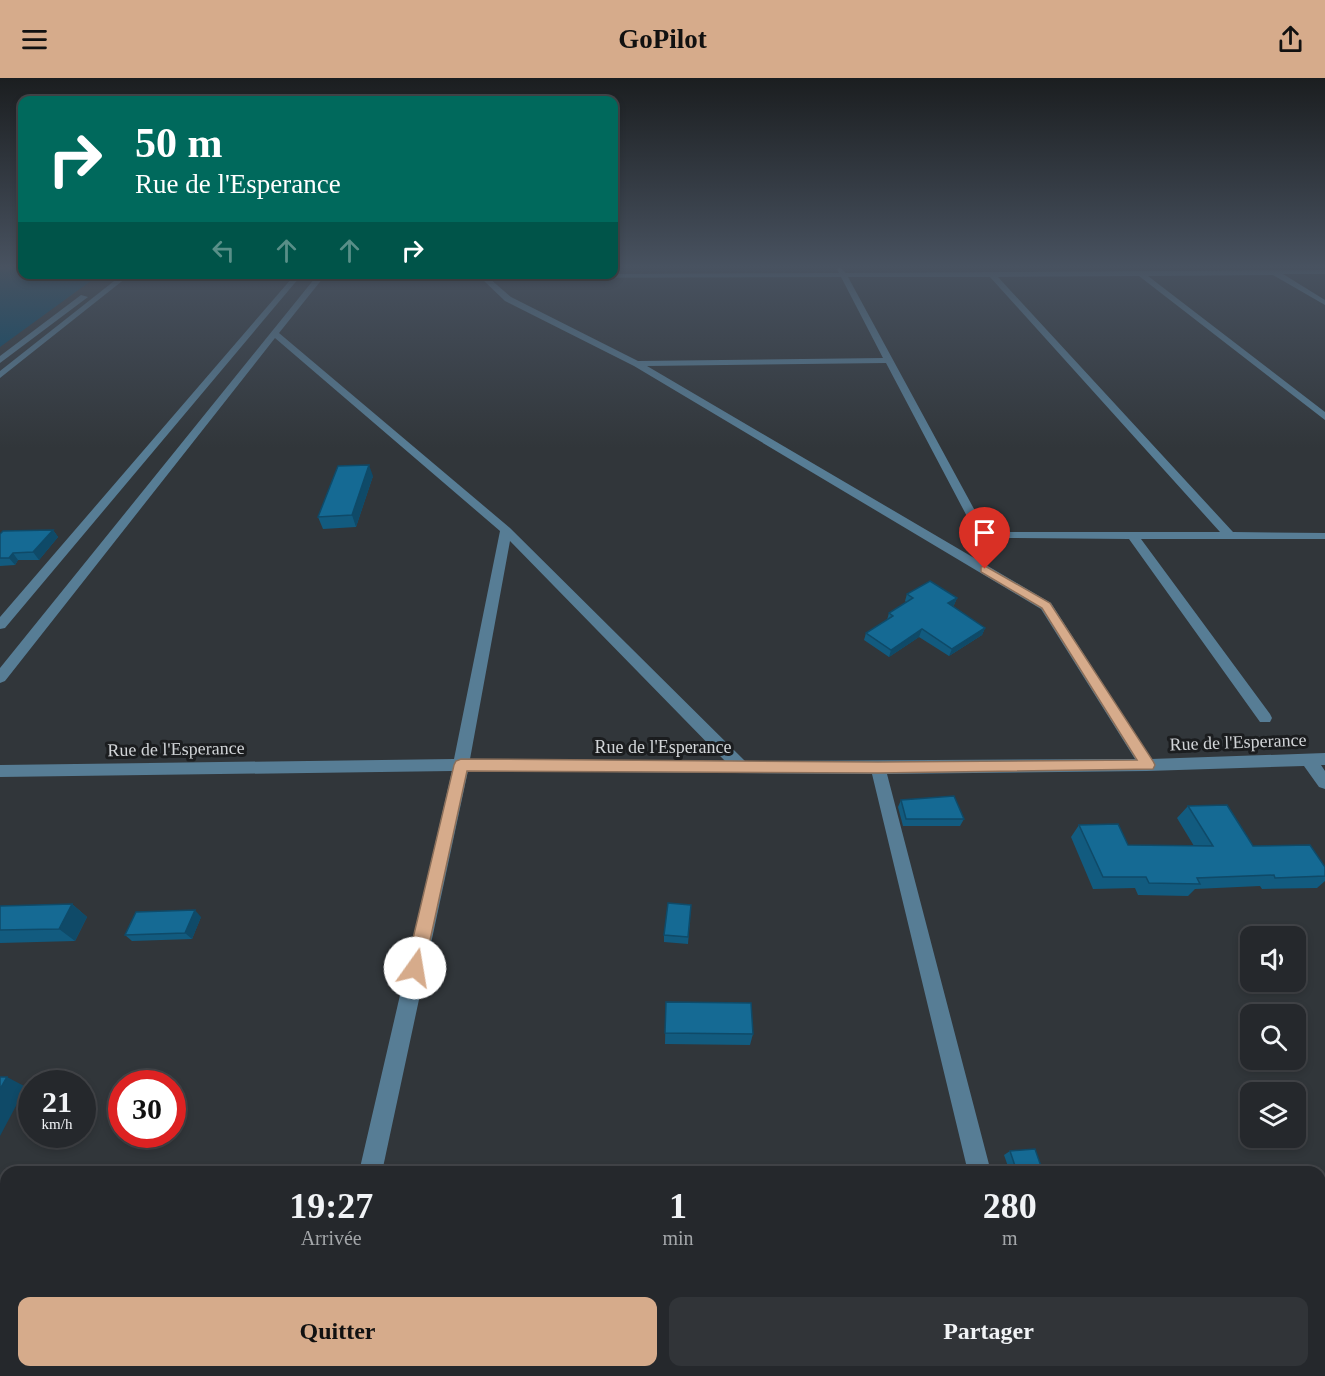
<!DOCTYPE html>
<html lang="fr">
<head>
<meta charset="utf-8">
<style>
	:root { --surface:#25282c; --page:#313438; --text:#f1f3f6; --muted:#a3a6a9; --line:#424448; --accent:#d6ab8b }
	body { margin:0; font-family:Georgia,serif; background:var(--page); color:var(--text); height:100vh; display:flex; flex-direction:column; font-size:22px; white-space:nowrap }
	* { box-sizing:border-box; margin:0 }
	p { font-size:20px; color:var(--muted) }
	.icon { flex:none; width:33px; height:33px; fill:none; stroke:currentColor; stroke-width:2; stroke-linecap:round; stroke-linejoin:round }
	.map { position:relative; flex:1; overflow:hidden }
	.drawer { position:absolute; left:0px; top:1088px; width:1326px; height:212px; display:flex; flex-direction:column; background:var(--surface); border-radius:18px 18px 0 0; box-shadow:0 3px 9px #0003,0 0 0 2px var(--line) }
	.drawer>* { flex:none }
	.guide { position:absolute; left:18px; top:18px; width:600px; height:183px; border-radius:12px; box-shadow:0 3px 9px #0003,0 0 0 2px var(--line); background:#00695c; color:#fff; overflow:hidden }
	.tools { position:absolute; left:1240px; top:848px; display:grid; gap:12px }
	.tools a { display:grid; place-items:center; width:66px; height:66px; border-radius:12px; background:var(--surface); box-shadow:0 3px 9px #0003,0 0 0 2px var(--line); font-size:30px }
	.speed { position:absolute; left:18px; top:992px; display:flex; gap:12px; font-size:30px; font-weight:700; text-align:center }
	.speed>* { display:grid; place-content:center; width:78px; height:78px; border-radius:50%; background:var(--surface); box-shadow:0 3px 9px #0003,0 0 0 2px var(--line); line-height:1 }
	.speed small { font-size:15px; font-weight:400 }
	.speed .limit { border:9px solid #d22; background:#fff; color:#111 }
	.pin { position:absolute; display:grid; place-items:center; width:51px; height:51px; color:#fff; margin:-62px -26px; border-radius:50% 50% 50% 0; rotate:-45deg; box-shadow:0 0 6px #0007 }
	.pin .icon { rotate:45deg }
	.me { position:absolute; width:66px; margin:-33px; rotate:13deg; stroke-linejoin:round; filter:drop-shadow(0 0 4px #0008) }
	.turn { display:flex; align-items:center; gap:21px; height:126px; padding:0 18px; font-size:27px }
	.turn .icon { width:78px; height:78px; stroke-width:2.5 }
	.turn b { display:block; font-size:42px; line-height:51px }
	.lanes { display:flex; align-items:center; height:57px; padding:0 18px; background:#0003; justify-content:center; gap:30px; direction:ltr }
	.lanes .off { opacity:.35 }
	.eta { display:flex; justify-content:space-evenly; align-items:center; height:102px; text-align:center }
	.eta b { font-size:36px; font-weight:600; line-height:42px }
	.button { display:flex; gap:12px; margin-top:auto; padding:12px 18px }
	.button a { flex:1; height:69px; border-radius:12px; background:var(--accent); color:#111; font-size:24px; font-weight:600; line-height:69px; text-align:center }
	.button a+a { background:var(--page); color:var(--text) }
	header { display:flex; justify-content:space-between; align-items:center; height:78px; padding:0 18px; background:var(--accent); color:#111; font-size:27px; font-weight:600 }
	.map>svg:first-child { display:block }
	.green { fill:#014869 }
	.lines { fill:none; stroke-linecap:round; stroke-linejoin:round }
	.minor { fill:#577d95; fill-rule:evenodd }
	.wall { fill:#125b7f }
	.shaded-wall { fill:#0f4a68 }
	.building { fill:#156a94; stroke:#0f4a68; stroke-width:1.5 }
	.route { fill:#d6ab8b; stroke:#8b6f5a; stroke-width:1.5 }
	.labels { text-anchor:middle; stroke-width:6; stroke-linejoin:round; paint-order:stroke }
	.street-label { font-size:18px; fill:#d2d5d8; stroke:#1b1d1f }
</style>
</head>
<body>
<header><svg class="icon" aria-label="menu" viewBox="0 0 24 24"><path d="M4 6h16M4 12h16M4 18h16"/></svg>GoPilot<svg class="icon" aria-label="share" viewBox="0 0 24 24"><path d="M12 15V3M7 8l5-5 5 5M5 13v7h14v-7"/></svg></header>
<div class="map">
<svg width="1325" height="1298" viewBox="0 0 1325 1298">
	<rect width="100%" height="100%" fill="#31363a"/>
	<path class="green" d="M 0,188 L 22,188 L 22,196 L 99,197 L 0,269 Z"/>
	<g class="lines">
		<path class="minor" d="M 840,189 L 846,195 L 1325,192 L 1325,196 L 1283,196 L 1325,222 L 1325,227 L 1273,197 L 1148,198 L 1325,334 L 1325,342 L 1139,198 L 998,199 L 1233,454 L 1325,455 L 1325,461 L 1141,461 L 1270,636 L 1272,640 L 1270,644 L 1260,644 L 1129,461 L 1005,460 L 982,454 L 971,446 L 886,285 L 647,288 L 1051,525 L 1151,681 L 1325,675 L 1325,687 L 1321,687 L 1325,693 L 1325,711 L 1319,709 L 1304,688 L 1147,693 L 887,696 L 991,1094 L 968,1094 L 872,696 L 468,693 L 382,1094 L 359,1094 L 452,693 L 0,699 L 0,687 L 454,681 L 500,453 L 275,260 L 5,603 L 0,605 L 0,590 L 315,200 L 299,200 L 5,550 L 0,551 L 0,539 L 292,200 L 184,200 L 180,198 L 839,195 L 837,191 ZM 841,199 L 883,280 L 638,283 L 511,219 L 489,200 ZM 848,199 L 990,199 L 1220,454 L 1005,454 L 990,450 L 980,442 ZM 323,200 L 481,200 L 505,223 L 634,288 L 1041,531 L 1135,681 L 745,683 L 510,450 L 279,255 ZM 510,463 L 725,683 L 470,681 Z
			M 123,196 L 131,196 L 0,300 L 0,293 Z
			M 81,217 L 88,219 L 0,285 L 0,278 Z
			M 312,1293 L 338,1293 L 337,1298 L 311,1298 Z
			M 1017,1293 L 1043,1293 L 1044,1298 L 1018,1298 Z"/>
	</g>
	<path class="wall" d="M 373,398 L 356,449 L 323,451 L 318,439 Z
		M 53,452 L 58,459 L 39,482 L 18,482 L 15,487 L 0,488 L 0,456 Z
		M 907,516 L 957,520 L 954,527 L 953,528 L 985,550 L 982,557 L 949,578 L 919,559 L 889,579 L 864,562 L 866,555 L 887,542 L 889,535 L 906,524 L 905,523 Z
		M 901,722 L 964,741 L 960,748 L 903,748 L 898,729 Z
		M 1188,728 L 1253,768 L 1325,789 L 1325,803 L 1317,810 L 1262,811 L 1260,808 L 1195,811 L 1188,818 L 1138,817 L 1135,810 L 1093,811 L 1071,759 L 1079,747 L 1128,767 L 1194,768 L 1177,740 Z
		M 72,826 L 87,839 L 75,863 L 0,865 L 0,828 Z
		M 691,827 L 688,866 L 664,864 L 664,857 Z
		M 201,839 L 192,861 L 132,863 L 125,857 Z
		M 666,924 L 753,956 L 750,967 L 665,966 Z
		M 1010,1073 L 1043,1094 L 1010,1094 L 1004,1077 Z
		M 1065,1293 L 1129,1293 L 1131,1298 L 1066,1298 Z"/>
	<path class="shaded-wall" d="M 369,387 L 373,398 L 356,449 L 352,437 Z
		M 53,452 L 58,459 L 39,482 L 33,474 Z
		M 13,475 L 18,482 L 15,487 L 9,480 Z
		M 957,520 L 954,527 L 946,533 L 948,525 Z
		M 985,550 L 982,557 L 949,578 L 952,571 Z
		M 922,551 L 919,559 L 889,579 L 891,572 Z
		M 72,826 L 87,839 L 75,863 L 59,851 Z
		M 195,832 L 201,839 L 192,861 L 185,855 Z
		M 7,999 L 26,1009 L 0,1058 L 0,1011 Z"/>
	<path class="building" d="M 369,387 L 352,437 L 318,439 L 338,388 Z
		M 53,452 L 33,474 L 13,475 L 9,480 L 0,480 L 0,456 L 3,453 Z
		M 930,503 L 957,520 L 948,525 L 985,550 L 952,571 L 922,551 L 891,572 L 866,555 L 893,538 L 889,535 L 913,520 L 907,516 Z
		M 954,718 L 964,741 L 906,741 L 901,722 Z
		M 1227,727 L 1253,768 L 1310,767 L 1325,789 L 1325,798 L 1275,800 L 1274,797 L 1197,800 L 1200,806 L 1149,805 L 1146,799 L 1103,799 L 1079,747 L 1118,746 L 1128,767 L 1213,768 L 1188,728 Z
		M 668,825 L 691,827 L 688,859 L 664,857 Z
		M 72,826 L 59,851 L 0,852 L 0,828 Z
		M 195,832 L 185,855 L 125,857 L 136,834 Z
		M 666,924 L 751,925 L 753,956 L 665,955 Z
		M 0,999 L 7,999 L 0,1011 Z
		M 1035,1071 L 1043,1094 L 1017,1094 L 1010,1073 Z
		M 1081,1293 L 1129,1293 L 1131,1298 L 1082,1298 Z"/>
	<linearGradient id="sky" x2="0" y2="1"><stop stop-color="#1b1e20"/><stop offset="0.51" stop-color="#485260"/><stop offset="1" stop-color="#485260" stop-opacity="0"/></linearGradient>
	<rect width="1325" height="370" fill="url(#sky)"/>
	<path class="route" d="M 985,488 L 1050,525 L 1153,683 L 1155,687 L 1153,691 L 878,695 L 467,693 L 424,890 L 421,896 L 415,899 L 409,896 L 406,890 L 454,687 L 456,683 L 461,681 L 878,684 L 1137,682 L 1042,530 L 981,494 L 981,489 Z"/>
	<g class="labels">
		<g class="street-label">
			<text transform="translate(1238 664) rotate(-2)" y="6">Rue de l'Esperance</text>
			<text x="663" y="675">Rue de l'Esperance</text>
			<text transform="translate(176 671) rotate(-1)" y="6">Rue de l'Esperance</text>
		</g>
	</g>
</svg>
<div class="tools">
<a><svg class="icon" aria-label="sound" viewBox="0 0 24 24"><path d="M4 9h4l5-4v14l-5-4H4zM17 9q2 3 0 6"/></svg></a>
<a><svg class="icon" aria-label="search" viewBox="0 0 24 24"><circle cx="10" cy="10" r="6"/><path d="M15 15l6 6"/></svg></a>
<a><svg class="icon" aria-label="layers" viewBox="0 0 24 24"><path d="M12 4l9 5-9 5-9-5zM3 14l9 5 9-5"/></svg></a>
</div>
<div class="speed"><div>21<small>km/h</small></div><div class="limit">30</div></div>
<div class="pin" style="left:985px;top:491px;background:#d93025"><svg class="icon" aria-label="arrive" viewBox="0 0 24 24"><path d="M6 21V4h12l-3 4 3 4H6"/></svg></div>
<svg class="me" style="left:415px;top:890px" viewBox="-20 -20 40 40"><circle r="19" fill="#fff"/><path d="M0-13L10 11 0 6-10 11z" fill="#d6ab8b"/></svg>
<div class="guide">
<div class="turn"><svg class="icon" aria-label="right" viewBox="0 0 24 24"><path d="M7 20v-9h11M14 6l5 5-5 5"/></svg><div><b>50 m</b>Rue de l'Esperance</div></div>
<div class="lanes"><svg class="icon off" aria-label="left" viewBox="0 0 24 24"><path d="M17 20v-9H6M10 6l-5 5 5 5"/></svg><svg class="icon off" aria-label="ahead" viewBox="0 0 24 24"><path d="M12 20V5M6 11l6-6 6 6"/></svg><svg class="icon off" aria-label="ahead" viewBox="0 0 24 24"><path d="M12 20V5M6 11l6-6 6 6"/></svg><svg class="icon" aria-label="right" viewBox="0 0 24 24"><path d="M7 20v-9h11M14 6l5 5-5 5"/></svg></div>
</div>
<section class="drawer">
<div class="eta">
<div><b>19:27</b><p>Arrivée</p></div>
<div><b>1</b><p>min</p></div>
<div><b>280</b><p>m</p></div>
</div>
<div class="button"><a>Quitter</a><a>Partager</a></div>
</section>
</div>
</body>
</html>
